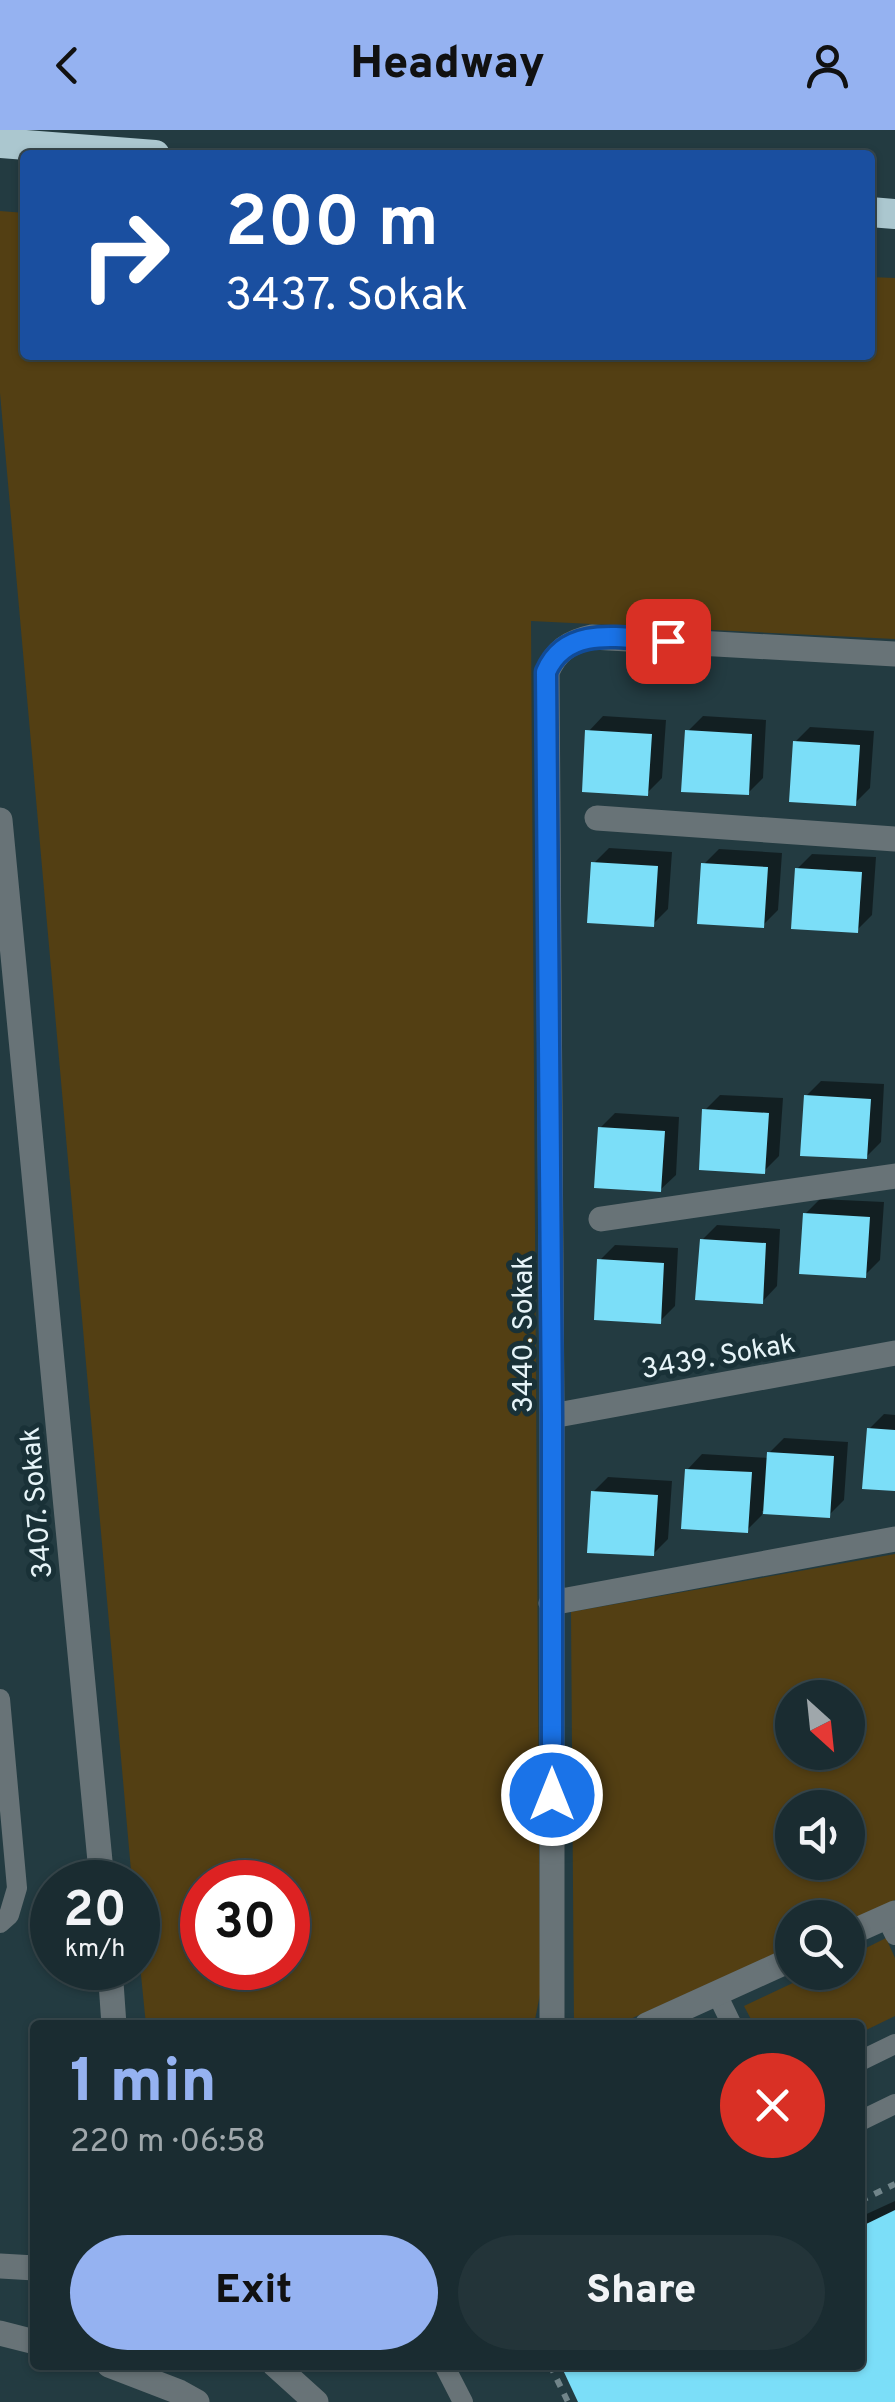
<!DOCTYPE html>
<html lang="en">
<head>
<meta charset="utf-8">
<style>
	:root { --surface:#1a2c31; --page:#233439; --text:#f1f3f6; --muted:#9fa7ab; --line:#38484d; --accent:#95b2f1 }
	body { margin:0; font-family:Overpass,sans-serif; background:var(--page); color:var(--text); height:100vh; display:flex; flex-direction:column; font-size:38px; white-space:nowrap }
	* { box-sizing:border-box; margin:0 }
	p { font-size:32px; color:var(--muted) }
	.icon { flex:none; width:55px; height:55px; fill:none; stroke:currentColor; stroke-width:2; stroke-linecap:round; stroke-linejoin:round }
	.map { position:relative; flex:1; overflow:hidden }
	.details { position:absolute; left:30px; top:1890px; width:835px; height:350px; display:flex; flex-direction:column; background:var(--surface); border-radius:10px; box-shadow:0 2px 8px #0004,0 0 0 2px var(--line) }
	.details>* { flex:none }
	.banner { position:absolute; left:20px; top:20px; width:855px; height:210px; border-radius:10px; box-shadow:0 2px 8px #0004,0 0 0 2px var(--line); background:#1a4fa0; color:#fff; overflow:hidden }
	.needle { width:65px; rotate:153deg }
	.fabs { position:absolute; left:775px; top:1550px; display:grid; gap:20px }
	.fabs a { display:grid; place-items:center; width:90px; height:90px; border-radius:50%; background:var(--surface); box-shadow:0 2px 8px #0004,0 0 0 2px var(--line); font-size:50px }
	.speed { position:absolute; left:30px; top:1730px; display:flex; gap:20px; font-size:50px; font-weight:700; text-align:center }
	.speed>* { display:grid; place-content:center; width:130px; height:130px; border-radius:50%; background:var(--surface); box-shadow:0 2px 8px #0004,0 0 0 2px var(--line); line-height:1 }
	.speed small { font-size:25px; font-weight:400 }
	.speed .limit { border:15px solid #d22; background:#fff; color:#111 }
	.pin { position:absolute; display:grid; place-items:center; width:85px; height:85px; color:#fff; margin:-42px; border-radius:20px; box-shadow:0 5px 15px #0006 }
	.me { position:absolute; width:110px; margin:-55px; rotate:0deg; stroke-linejoin:round; filter:drop-shadow(0 0 8px #0008) }
	.turn { display:flex; align-items:center; gap:35px; height:210px; padding:0 40px; font-size:45px }
	.turn .icon { width:130px; height:130px; stroke-width:2.5 }
	.turn b { display:block; font-size:70px; line-height:85px }
	.round { display:grid; place-items:center; flex:none; width:105px; height:105px; border-radius:52px; background:var(--page) }
	.head { display:flex; align-items:center; justify-content:space-between; height:170px; padding:0 40px }
	h1 { font-size:60px; font-weight:800; line-height:75px; color:var(--accent) }
	.action { display:flex; gap:20px; margin-top:auto; padding:20px 40px }
	.action a { flex:1; height:115px; border-radius:60px; background:var(--accent); color:#111; font-size:40px; font-weight:800; line-height:115px; text-align:center }
	.action a+a { background:var(--page); color:var(--text) }
	header { display:flex; justify-content:space-between; align-items:center; height:130px; padding:0 40px; background:var(--accent); color:#111; font-size:45px; font-weight:800 }
	.map>svg:first-child { display:block }
	.green { fill:#533f13; fill-rule:evenodd }
	.shadow { fill:#0007 }
	.building { fill:#7bdef8 }
	.lines { fill:none; stroke-linecap:round; stroke-linejoin:round }
	.path { stroke:#71858a; stroke-width:6; stroke-dasharray:8 8; stroke-linecap:butt }
	.service { stroke:#687377; stroke-width:20 }
	.minor { stroke:#687377; stroke-width:25 }
	.tertiary { stroke:#687377; stroke-width:25 }
	.motorway { stroke:#abc7cf; stroke-width:30 }
	.route-casing { stroke:#114b97; stroke-width:25 }
	.route { stroke:#1a73e8; stroke-width:18 }
	.labels { text-anchor:middle; stroke-width:10; stroke-linejoin:round; paint-order:stroke }
	.street-label { font-size:28px; fill:#e6f4f8; stroke:#193137 }
</style>
</head>
<body>
<header><svg class="icon" aria-label="back" viewBox="0 0 24 24"><path d="M15 5l-7 7 7 7"/></svg>Headway<svg class="icon" aria-label="person" viewBox="0 0 24 24"><circle cx="12" cy="8" r="4"/><path d="M4 21q1-7 8-7t8 7"/></svg></header>
<div class="map">
<svg width="895" height="2272" viewBox="0 0 895 2272">
	<rect width="100%" height="100%" fill="#233b41"/>
	<path class="green" d="M 0,81 L 25,83 L 25,225 L 870,225 L 870,147 L 895,148 L 895,509 L 531,491 L 540,1864 L 534,1895 L 146,1895 L 138,1815 L 138,1752 L 132,1752 L 0,263 ZM 202,1752 L 288,1752 L 288,1838 L 202,1838 Z
		M 895,1424 L 895,1770 L 848,1791 L 848,1788 L 792,1788 L 792,1816 L 617,1895 L 574,1894 L 571,1482 ZM 792,1568 L 848,1568 L 848,1622 L 792,1622 ZM 792,1678 L 848,1678 L 848,1732 L 792,1732 Z
		M 886,1808 L 895,1828 L 895,1886 L 860,1903 L 860,1895 L 754,1895 L 744,1876 L 814,1843 L 848,1842 L 848,1827 Z"/>
	<path class="shadow" d="M 603,586 L 666,590 L 662,648 L 647,663 L 588,602 Z
		M 703,586 L 766,590 L 763,648 L 748,663 L 688,601 Z
		M 810,597 L 874,601 L 870,658 L 855,673 L 795,612 Z
		M 609,718 L 672,722 L 668,779 L 653,794 L 594,733 Z
		M 719,719 L 782,723 L 778,780 L 763,795 L 704,734 Z
		M 812,724 L 876,727 L 872,785 L 857,800 L 797,739 Z
		M 821,951 L 884,954 L 881,1012 L 866,1027 L 806,966 Z
		M 720,965 L 783,968 L 779,1026 L 764,1041 L 705,980 Z
		M 615,983 L 679,987 L 676,1045 L 660,1060 L 600,998 Z
		M 820,1069 L 884,1072 L 880,1130 L 865,1145 L 805,1084 Z
		M 717,1095 L 780,1099 L 777,1156 L 762,1172 L 702,1110 Z
		M 615,1115 L 678,1118 L 675,1176 L 660,1191 L 600,1130 Z
		M 884,1284 L 895,1285 L 895,1358 L 869,1299 Z
		M 784,1308 L 848,1312 L 844,1370 L 829,1385 L 762,1381 L 762,1385 L 747,1400 L 687,1340 L 702,1324 L 769,1328 L 769,1323 Z
		M 608,1347 L 672,1351 L 668,1409 L 653,1424 L 593,1362 Z
		M 895,2071 L 895,2272 L 580,2272 L 566,2241 L 571,2235 L 860,2235 L 860,2087 Z"/>
	<path class="building" d="M 585,600 L 652,604 L 648,666 L 582,662 Z
		M 685,600 L 752,604 L 749,665 L 681,662 Z
		M 793,611 L 860,615 L 856,676 L 789,672 Z
		M 591,732 L 658,736 L 654,797 L 587,793 Z
		M 701,733 L 768,737 L 764,798 L 697,794 Z
		M 795,738 L 862,742 L 858,803 L 791,799 Z
		M 804,965 L 871,969 L 867,1029 L 800,1026 Z
		M 702,979 L 769,983 L 765,1044 L 699,1040 Z
		M 598,997 L 665,1001 L 661,1062 L 594,1058 Z
		M 803,1083 L 870,1087 L 866,1148 L 799,1144 Z
		M 700,1109 L 766,1113 L 763,1174 L 695,1170 Z
		M 597,1129 L 664,1133 L 661,1194 L 594,1190 Z
		M 867,1298 L 895,1300 L 895,1361 L 862,1359 Z
		M 767,1322 L 834,1326 L 830,1388 L 763,1384 Z
		M 685,1339 L 752,1342 L 748,1403 L 681,1399 Z
		M 591,1361 L 658,1365 L 654,1426 L 587,1423 Z
		M 895,2080 L 895,2272 L 578,2272 L 563,2240 L 574,2235 L 860,2235 L 860,2097 Z"/>
	<g class="lines">
		<path class="path" d="M 860,2071 L 895,2054
			M 550,2235 L 568,2272"/>
		<path class="service" d="M 0,1569 L 17,1758 L 9,1785 L 0,1793
			M 886,1787 L 895,1805
			M 717,1864 L 732,1895
			M 860,1931 L 895,1914
			M 860,1991 L 895,1974
			M 444,2235 L 463,2272"/>
		<path class="minor" d="M 597,688 L 895,709
			M 0,690 L 102,1752
			M 601,1089 L 895,1046
			M 552,1286 L 895,1223
			M 551,1473 L 895,1409
			M 848,1804 L 895,1783
			M 110,1838 L 114,1895
			M 552,1895 L 552,1286 L 547,542 C 556,521 569,512 592,507 L 895,524
			M 647,1895 L 792,1829"/>
		<path class="tertiary" d="M 0,2136 L 35,2138
			M 0,2203 L 35,2212
			M 109,2235 L 179,2262 L 197,2272
			M 275,2235 L 316,2272"/>
		<path class="motorway" d="M 0,13 L 155,25
			M 870,82 L 895,84"/>
	</g>
	<g class="lines">
		<defs>
			<path id="route" d="M 552,1665 L 552,1286 L 546,542 C 567,493 625,509 668,511"/>
		</defs>
		<use href="#route" class="route-casing"/>
		<use href="#route" class="route"/>
	</g>
	<g class="labels">
		<g class="street-label">
			<text transform="translate(522 1204) rotate(-90)" y="10">3440. Sokak</text>
			<text transform="translate(718 1225) rotate(-10)" y="10">3439. Sokak</text>
			<text transform="translate(35 1373) rotate(-95)" y="10">3407. Sokak</text>
		</g>
	</g>
</svg>
<div class="fabs">
<a><svg class="needle" viewBox="-14 -14 28 28"><path d="M0-13l5 13h-10z" fill="#e53935"/><path d="M0 13l5-13h-10z" fill="#9fa7ab"/></svg></a>
<a><svg class="icon" aria-label="sound" viewBox="0 0 24 24"><path d="M4 9h4l5-4v14l-5-4H4zM17 9q2 3 0 6"/></svg></a>
<a><svg class="icon" aria-label="search" viewBox="0 0 24 24"><circle cx="10" cy="10" r="6"/><path d="M15 15l6 6"/></svg></a>
</div>
<div class="speed"><div>20<small>km/h</small></div><div class="limit">30</div></div>
<div class="pin" style="left:668px;top:511px;background:#d93025"><svg class="icon" aria-label="arrive" viewBox="0 0 24 24"><path d="M6 21V4h12l-3 4 3 4H6"/></svg></div>
<svg class="me" style="left:552px;top:1665px" viewBox="-20 -20 40 40"><circle r="17" fill="#1a73e8" stroke="#fff" stroke-width="3"/><path d="M0-11L8 9 0 5-8 9z" fill="#fff"/></svg>
<div class="banner">
<div class="turn"><svg class="icon" aria-label="right" viewBox="0 0 24 24"><path d="M7 20v-9h11M14 6l5 5-5 5"/></svg><div><b>200 m</b>3437. Sokak</div></div>
</div>
<section class="details">
<div class="head"><div><h1>1 min</h1><p>220 m · 06:58</p></div><a class="round" style="background:#d93025;color:#fff"><svg class="icon" aria-label="close" viewBox="0 0 24 24"><path d="M6 6l12 12M18 6L6 18"/></svg></a></div>
<div class="action"><a>Exit</a><a>Share</a></div>
</section>
</div>
</body>
</html>
